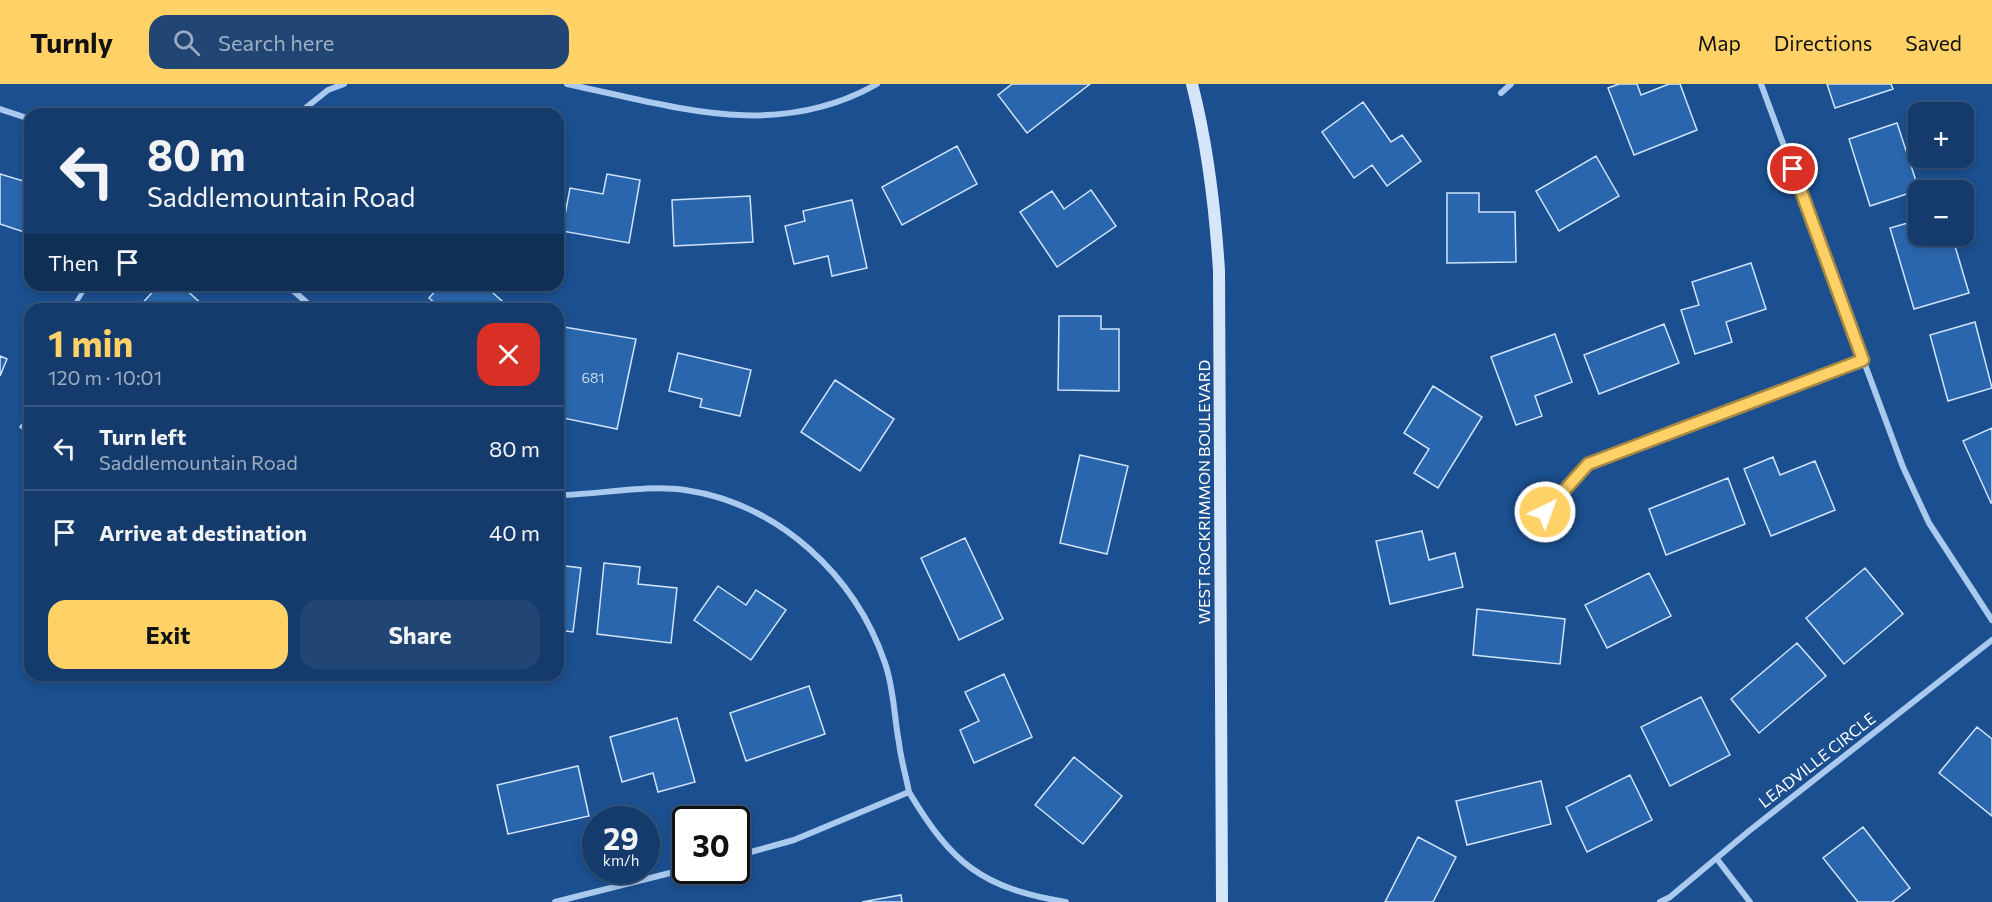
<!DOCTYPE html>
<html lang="en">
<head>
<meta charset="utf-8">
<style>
	:root { --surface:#143b6b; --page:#214673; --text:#f1f3f6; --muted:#9dadc1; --line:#33557e; --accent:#ffd166 }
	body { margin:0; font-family:Commissioner,sans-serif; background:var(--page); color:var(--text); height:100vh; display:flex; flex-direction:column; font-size:22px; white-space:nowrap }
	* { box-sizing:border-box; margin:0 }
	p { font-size:20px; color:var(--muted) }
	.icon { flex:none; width:33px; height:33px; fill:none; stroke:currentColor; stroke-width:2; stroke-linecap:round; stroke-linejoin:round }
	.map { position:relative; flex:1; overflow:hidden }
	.panel { position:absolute; left:24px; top:219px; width:540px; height:378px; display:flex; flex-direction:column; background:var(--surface); border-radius:18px; box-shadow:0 3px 9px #0003,0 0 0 2px var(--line) }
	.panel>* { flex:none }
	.hud { position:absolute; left:24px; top:24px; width:540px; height:183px; border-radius:18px; box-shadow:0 3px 9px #0003,0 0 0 2px var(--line); background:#143b6b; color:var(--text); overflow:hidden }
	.controls { position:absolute; left:1908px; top:18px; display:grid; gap:12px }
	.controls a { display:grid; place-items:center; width:66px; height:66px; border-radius:12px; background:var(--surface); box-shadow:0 3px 9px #0003,0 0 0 2px var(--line); font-size:30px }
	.speed { position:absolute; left:582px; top:722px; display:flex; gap:12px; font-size:30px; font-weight:700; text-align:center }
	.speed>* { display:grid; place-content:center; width:78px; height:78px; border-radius:50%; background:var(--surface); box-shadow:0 3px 9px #0003,0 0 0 2px var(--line); line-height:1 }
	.speed small { font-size:15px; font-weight:400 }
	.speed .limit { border:3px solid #111; border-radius:9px; background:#fff; color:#111 }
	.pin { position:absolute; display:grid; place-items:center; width:51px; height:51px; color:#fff; margin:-26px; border:3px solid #fff; border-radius:50%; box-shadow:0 2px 6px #0007 }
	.me { position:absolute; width:66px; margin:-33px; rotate:42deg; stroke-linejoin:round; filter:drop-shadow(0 0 4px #0008) }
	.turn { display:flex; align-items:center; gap:21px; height:126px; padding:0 24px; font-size:27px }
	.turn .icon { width:78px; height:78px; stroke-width:2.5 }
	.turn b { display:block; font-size:42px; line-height:51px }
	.then { display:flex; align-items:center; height:57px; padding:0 24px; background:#0003; gap:12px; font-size:22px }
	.round { display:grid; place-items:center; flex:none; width:63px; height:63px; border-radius:18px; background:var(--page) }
	.overview { display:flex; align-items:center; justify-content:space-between; height:102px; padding:0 24px }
	h1 { font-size:36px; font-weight:700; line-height:45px; color:var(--accent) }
	.primary-button { display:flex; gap:12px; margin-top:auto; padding:12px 24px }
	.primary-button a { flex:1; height:69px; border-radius:18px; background:var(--accent); color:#111; font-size:24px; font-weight:700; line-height:69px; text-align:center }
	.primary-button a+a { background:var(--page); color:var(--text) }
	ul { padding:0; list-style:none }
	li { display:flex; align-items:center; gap:18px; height:84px; padding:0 24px; border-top:2px solid var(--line) }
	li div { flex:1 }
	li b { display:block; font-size:22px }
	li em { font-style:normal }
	header { display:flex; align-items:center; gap:36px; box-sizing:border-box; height:84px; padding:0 30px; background:var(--accent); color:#111 }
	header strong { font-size:28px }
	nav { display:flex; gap:33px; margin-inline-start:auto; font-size:21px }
	.search { width:420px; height:54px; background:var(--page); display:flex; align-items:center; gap:15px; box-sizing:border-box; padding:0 21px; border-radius:18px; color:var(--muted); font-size:22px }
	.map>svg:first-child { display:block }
	.building { fill:#2a66ad; stroke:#cfe3fa; stroke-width:1.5 }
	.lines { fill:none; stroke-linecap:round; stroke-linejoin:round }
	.lane { stroke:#a9c9ee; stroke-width:4.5 }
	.street { stroke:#a9c9ee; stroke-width:6 }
	.secondary { stroke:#d6e6fa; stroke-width:12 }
	.route-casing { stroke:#a68842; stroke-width:15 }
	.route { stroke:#ffd166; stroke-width:10 }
	.labels { text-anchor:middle; stroke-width:6; stroke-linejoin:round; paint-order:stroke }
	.number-label { font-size:14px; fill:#cad9ea }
	.street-label { font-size:16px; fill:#fff; stroke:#1b4f8f }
</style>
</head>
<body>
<header>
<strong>Turnly</strong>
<div class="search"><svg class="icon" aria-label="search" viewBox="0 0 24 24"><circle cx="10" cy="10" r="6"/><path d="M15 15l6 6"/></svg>Search here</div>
<nav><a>Map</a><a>Directions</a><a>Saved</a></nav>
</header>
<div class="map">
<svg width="1992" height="818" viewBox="0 0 1992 818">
	<rect width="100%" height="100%" fill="#1b4f8f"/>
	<path class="building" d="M 1012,0 L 1090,0 L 1027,49 L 998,11 Z
		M 1619,0 L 1637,0 L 1641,11 L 1669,0 L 1680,0 L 1697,46 L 1634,71 L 1608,4 Z
		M 1827,0 L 1891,0 L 1893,5 L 1835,24 Z
		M 1363,18 L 1391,58 L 1402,51 L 1421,77 L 1387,102 L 1372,81 L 1354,94 L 1322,48 Z
		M 1897,39 L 1919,106 L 1870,122 L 1849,55 Z
		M 957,62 L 977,100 L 902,141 L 882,103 Z
		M 1596,72 L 1619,112 L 1559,147 L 1536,107 Z
		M 0,90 L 30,99 L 30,150 L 0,140 Z
		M 607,90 L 640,96 L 629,159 L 562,147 L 570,104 L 603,110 Z
		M 1091,106 L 1116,142 L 1057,183 L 1020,128 L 1052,107 L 1064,125 Z
		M 1447,109 L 1479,109 L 1479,128 L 1515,128 L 1516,178 L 1447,179 Z
		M 750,112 L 753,158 L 674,162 L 672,116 Z
		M 852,116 L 867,184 L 832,192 L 828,172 L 794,180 L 785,142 L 805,137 L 803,127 Z
		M 1918,136 L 1918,152 L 1952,152 L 1969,209 L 1914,225 L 1890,144 Z
		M 1751,179 L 1766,225 L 1726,238 L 1732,258 L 1695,270 L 1681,226 L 1699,221 L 1692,198 Z
		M 159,201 L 181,201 L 207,225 L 137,225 Z
		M 441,201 L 484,201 L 511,225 L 442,225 L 429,214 Z
		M 1059,232 L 1101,232 L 1101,245 L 1119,245 L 1119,307 L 1058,306 Z
		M 1975,238 L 1992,304 L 1948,317 L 1930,251 Z
		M 1664,240 L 1679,279 L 1599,310 L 1584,271 Z
		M 558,242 L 636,255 L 617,345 L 558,333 Z
		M 1555,250 L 1572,298 L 1535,312 L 1542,332 L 1516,341 L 1491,273 Z
		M 678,269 L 751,286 L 740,332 L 700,323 L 702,315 L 669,307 Z
		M 0,272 L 7,275 L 0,292 Z
		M 835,296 L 894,335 L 860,387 L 801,348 Z
		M 1433,302 L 1482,333 L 1438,404 L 1414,389 L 1429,365 L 1404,349 Z
		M 30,331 L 30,351 L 20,343 Z
		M 1992,344 L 1992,419 L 1991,419 L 1963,357 Z
		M 1080,371 L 1128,382 L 1107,470 L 1060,459 Z
		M 1773,373 L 1780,391 L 1815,377 L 1835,426 L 1771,452 L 1744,385 Z
		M 1728,394 L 1745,440 L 1666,471 L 1649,425 Z
		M 1422,447 L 1429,476 L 1455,469 L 1463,503 L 1390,520 L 1376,457 Z
		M 965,454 L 1003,535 L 959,556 L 921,474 Z
		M 604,479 L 640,483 L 638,500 L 677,504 L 671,559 L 597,550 Z
		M 558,481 L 581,484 L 573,548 L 558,546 Z
		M 1865,484 L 1903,530 L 1844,580 L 1806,534 Z
		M 1649,489 L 1671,532 L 1607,564 L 1585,521 Z
		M 718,502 L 746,521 L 756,506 L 786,526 L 751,576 L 694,536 Z
		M 1477,525 L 1565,535 L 1560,580 L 1473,571 Z
		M 1797,559 L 1826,592 L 1759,649 L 1731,615 Z
		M 1004,590 L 1032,653 L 974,679 L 960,646 L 979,637 L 965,608 Z
		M 809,602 L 825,650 L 746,677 L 730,629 Z
		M 1701,613 L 1730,671 L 1670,702 L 1641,643 Z
		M 677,634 L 695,698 L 658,708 L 653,689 L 622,698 L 610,653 Z
		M 1977,643 L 1992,655 L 1992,732 L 1939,689 Z
		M 1074,673 L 1122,712 L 1083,760 L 1035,721 Z
		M 578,682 L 589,732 L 508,750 L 497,701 Z
		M 1630,691 L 1652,736 L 1587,768 L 1566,723 Z
		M 1541,697 L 1551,740 L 1467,761 L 1456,717 Z
		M 1863,743 L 1910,804 L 1892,818 L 1858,818 L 1823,774 Z
		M 1418,753 L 1456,773 L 1433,818 L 1385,818 Z
		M 901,811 L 902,818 L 862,818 Z"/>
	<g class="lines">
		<path class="lane" d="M 72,225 L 87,201"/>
		<path class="street" d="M 567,0 C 673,22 775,58 877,0
			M 1761,0 L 1903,383 L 1929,439 L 1992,536
			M 1501,9 L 1511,0
			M 0,25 L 30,35
			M 298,30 L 328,6 L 344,0
			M 287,201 L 314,225
			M 558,411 C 599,411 646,400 685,406 C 779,420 855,491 885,579 C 894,605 894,632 899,659 C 901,676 906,692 909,708 L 794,756 L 736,772
			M 1545,428 L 1588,380 L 1863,277
			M 909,708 C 952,780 982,804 1066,818
			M 1717,775 L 1750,818
			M 555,818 L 686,785
			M 1660,818 L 1670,813 L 1749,747 L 1992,556"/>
		<path class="secondary" d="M 1192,0 C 1208,62 1215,122 1219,187 L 1222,818"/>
	</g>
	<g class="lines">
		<defs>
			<path id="route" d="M 1545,428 L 1588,380 L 1863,276 L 1793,85"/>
		</defs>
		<use href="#route" class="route-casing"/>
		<use href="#route" class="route"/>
	</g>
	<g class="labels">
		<g class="number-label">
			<text x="593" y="299">681</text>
		</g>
		<g class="street-label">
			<text transform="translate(1204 408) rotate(-90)" y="6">WEST ROCKRIMMON BOULEVARD</text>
			<text transform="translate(1817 676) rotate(-38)" y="6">LEADVILLE CIRCLE</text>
		</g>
	</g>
</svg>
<div class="controls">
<a>+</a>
<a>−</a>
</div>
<div class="speed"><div>29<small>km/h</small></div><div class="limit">30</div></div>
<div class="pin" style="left:1793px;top:85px;background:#d93025"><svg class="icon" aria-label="arrive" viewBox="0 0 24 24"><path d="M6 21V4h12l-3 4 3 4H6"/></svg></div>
<svg class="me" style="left:1545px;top:428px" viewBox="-20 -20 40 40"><circle r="17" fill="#ffd166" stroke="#fff" stroke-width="3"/><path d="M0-11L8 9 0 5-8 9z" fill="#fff"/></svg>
<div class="hud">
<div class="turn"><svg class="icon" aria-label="left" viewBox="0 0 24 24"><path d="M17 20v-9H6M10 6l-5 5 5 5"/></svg><div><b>80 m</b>Saddlemountain Road</div></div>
<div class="then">Then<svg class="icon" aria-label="arrive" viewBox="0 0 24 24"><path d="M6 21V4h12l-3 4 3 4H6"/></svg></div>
</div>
<section class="panel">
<div class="overview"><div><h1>1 min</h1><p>120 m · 10:01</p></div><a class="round" style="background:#d93025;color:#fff"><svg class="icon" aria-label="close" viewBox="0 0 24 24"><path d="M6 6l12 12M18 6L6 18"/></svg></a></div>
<ul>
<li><svg class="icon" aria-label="left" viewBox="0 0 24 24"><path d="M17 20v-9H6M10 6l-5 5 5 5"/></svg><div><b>Turn left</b><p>Saddlemountain Road</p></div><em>80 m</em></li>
<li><svg class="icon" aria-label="arrive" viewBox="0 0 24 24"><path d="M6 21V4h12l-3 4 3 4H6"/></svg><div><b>Arrive at destination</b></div><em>40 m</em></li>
</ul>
<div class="primary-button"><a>Exit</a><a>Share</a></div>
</section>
</div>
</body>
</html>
